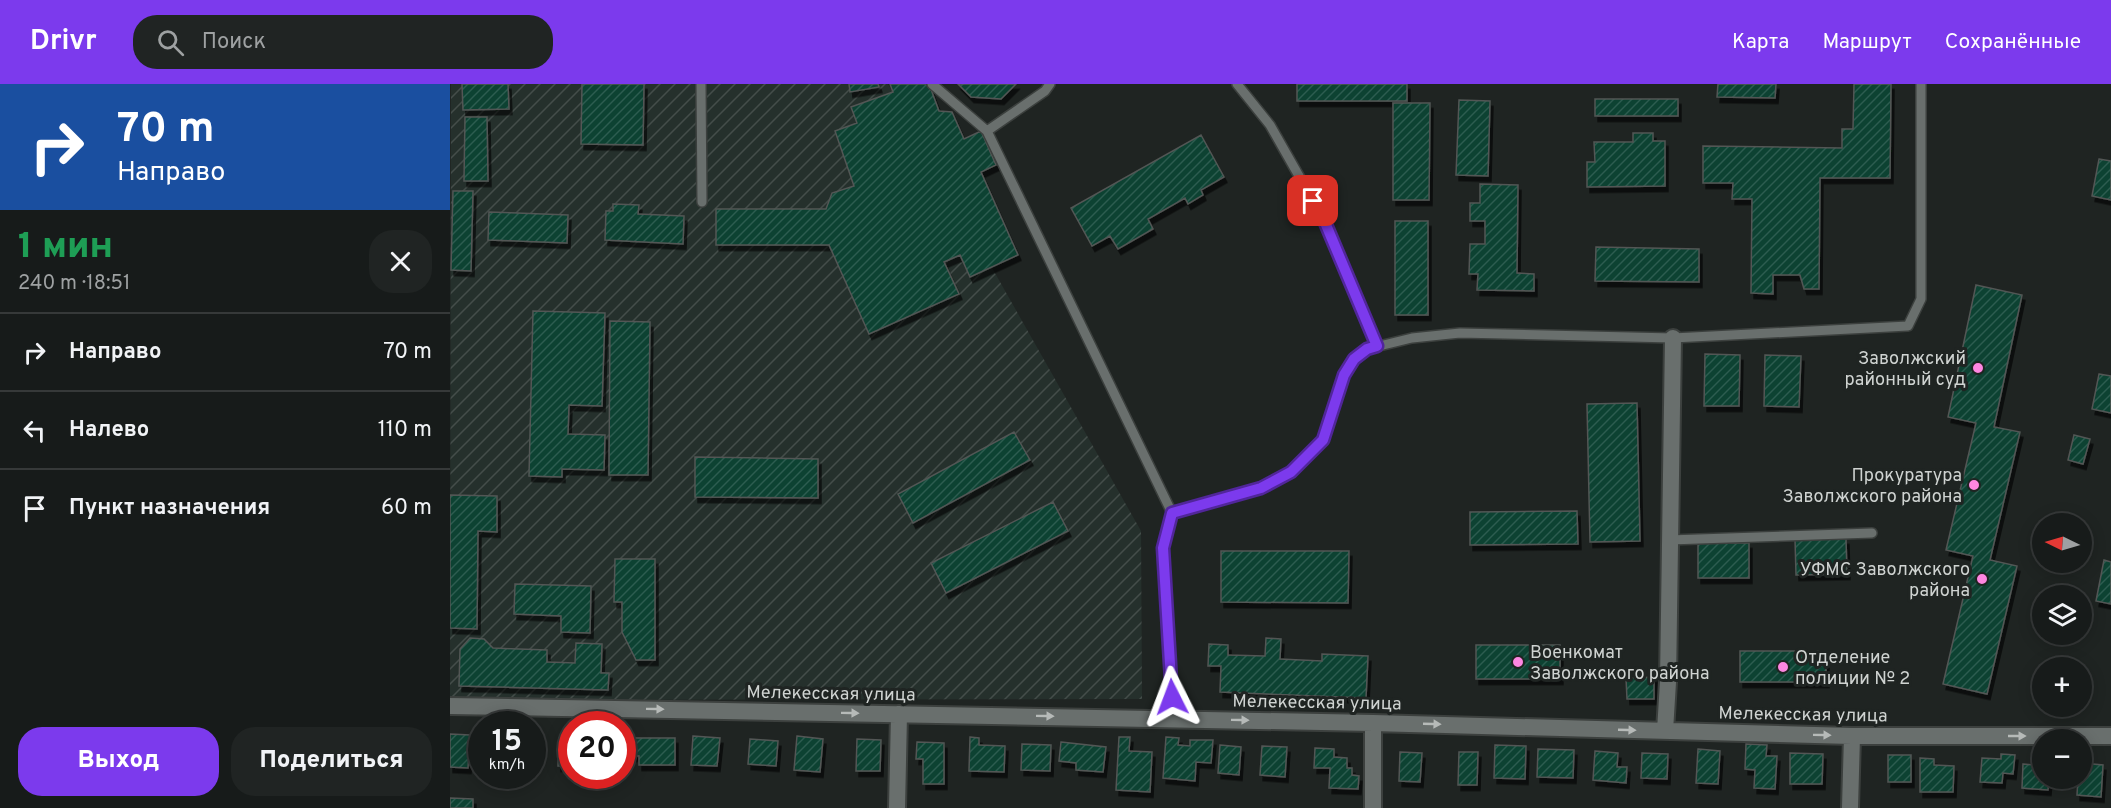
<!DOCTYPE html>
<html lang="ru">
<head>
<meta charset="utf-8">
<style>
	:root { --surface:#171b1a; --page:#202423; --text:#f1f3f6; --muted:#9ea1a2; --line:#363939; --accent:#7c3aed }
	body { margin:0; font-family:Overpass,sans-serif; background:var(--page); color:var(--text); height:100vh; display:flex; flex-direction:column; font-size:22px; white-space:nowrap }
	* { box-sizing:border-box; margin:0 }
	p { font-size:20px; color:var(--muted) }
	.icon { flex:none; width:33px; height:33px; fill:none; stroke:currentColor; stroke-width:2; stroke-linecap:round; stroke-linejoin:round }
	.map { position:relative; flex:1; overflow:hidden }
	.side { display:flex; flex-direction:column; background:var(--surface); width:450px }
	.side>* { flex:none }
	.banner { background:#1a4fa0; color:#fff; overflow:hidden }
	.needle { width:39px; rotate:275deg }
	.buttons { position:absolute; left:1582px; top:429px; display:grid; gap:12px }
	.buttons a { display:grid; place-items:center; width:60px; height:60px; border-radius:50%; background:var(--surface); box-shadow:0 3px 15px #0003,0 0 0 2px var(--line); font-size:30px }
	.speed { position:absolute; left:18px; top:627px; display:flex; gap:12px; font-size:30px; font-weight:700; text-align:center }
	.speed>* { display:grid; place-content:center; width:78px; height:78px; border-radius:50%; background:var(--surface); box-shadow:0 3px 15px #0003,0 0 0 2px var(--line); line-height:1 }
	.speed small { font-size:15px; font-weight:400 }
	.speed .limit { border:9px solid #d22; background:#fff; color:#111 }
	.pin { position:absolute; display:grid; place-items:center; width:51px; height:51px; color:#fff; margin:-26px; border-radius:12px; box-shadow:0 3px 9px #0006 }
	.me { position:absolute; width:66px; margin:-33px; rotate:357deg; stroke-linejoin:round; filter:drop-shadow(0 0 4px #0008) }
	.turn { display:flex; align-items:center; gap:21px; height:126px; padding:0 18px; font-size:27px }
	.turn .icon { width:78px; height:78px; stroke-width:2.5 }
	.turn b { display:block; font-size:42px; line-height:51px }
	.round { display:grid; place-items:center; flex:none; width:63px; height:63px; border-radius:24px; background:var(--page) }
	.overview { display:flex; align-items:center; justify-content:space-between; height:102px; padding:0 18px }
	h1 { font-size:36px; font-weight:800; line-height:45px; color:#1e9e55 }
	.button { display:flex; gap:12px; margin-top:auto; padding:12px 18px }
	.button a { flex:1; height:69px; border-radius:24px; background:var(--accent); color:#fff; font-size:24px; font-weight:800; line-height:69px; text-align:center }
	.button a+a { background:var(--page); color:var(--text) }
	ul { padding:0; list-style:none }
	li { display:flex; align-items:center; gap:18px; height:78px; padding:0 18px; border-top:2px solid var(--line) }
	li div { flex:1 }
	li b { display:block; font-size:22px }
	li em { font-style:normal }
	header { display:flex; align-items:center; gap:36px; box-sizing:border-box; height:84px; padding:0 30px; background:var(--accent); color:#fff }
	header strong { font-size:28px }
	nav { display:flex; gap:33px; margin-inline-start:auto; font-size:21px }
	.search { width:420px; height:54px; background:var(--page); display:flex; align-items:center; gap:15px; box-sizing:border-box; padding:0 21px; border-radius:24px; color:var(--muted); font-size:22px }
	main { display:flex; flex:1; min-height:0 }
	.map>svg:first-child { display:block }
	.industrial { fill:url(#industrial-furrows) }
	.building { fill:url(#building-hatch); stroke:#525755; stroke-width:1.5; filter:url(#shadow) }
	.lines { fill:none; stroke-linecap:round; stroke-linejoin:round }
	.service-casing { stroke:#3c403e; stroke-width:12 }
	.minor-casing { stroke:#3c403e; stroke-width:20 }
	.service { stroke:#696f6d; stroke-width:9 }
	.minor { stroke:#696f6d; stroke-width:16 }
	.oneway { fill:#b6bab8 }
	.route-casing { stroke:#51269a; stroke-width:15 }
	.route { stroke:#7c3aed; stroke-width:10 }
	.poi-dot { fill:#fe86e1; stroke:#1f2422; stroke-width:2 }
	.labels { text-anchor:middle; stroke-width:6; stroke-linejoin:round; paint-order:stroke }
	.poi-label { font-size:18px; fill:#cfd3d1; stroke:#1f2422; text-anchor:end }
	.street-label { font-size:18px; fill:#cfd3d1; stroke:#1f2422 }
</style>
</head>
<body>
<header>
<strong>Drivr</strong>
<div class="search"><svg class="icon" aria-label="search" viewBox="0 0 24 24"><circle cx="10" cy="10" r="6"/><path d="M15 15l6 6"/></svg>Поиск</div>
<nav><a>Карта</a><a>Маршрут</a><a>Сохранённые</a></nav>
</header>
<main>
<section class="side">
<div class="banner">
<div class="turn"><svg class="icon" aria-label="right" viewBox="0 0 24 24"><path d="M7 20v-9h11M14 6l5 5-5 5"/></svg><div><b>70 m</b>Направо</div></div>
</div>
<div class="overview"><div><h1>1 мин</h1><p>240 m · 18:51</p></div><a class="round"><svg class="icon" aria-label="close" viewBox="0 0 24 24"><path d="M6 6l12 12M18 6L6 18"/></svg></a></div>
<ul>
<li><svg class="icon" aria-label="right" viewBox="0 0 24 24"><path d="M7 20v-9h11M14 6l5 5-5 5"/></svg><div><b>Направо</b></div><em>70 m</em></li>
<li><svg class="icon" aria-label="left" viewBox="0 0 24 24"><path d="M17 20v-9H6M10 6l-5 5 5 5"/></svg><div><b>Налево</b></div><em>110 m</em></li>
<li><svg class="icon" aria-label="arrive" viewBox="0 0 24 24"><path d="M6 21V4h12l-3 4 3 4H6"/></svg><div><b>Пункт назначения</b></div><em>60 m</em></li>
</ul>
<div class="button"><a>Выход</a><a>Поделиться</a></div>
</section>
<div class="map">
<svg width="1661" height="724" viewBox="0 0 1661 724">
	<defs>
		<pattern id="industrial-furrows" width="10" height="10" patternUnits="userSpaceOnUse" patternTransform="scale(1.5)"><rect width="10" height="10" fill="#25302c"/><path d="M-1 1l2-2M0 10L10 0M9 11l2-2" fill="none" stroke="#444d4a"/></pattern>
		<pattern id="building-hatch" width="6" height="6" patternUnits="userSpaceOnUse" patternTransform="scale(1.5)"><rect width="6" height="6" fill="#0b4233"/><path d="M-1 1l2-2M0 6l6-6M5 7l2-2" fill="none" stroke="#2e5c50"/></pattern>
		<filter id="shadow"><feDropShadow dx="3" dy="5.5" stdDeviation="0" flood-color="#0009"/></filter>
	</defs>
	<rect width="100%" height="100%" fill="#1f2422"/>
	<path class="industrial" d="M 1,0 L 438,0 L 691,447 L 692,615 L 0,616 Z"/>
	<path class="building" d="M 12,0 L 58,0 L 59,25 L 13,26 Z
		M 132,0 L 194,0 L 193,61 L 131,60 Z
		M 399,0 L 428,0 L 429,3 L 400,8 Z
		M 440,0 L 479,0 L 489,27 L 502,28 L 514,55 L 531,47 L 546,81 L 531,88 L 568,171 L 520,193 L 510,171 L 494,178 L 509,210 L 419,250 L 379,161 L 266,161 L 266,125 L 376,125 L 382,109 L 404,102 L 385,47 L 407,39 L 401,23 L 443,8 Z
		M 508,0 L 566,0 L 551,15 L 521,13 Z
		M 847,0 L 957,0 L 957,17 L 847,17 Z
		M 1268,0 L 1326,0 L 1325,14 L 1267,13 Z
		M 1404,0 L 1441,0 L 1440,94 L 1370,94 L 1369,205 L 1354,205 L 1350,191 L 1323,191 L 1323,210 L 1301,209 L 1302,115 L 1282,115 L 1283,99 L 1253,99 L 1253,62 L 1392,64 L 1392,45 L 1403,45 Z
		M 1145,15 L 1228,15 L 1228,32 L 1145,32 Z
		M 1009,16 L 1040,17 L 1038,92 L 1006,91 Z
		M 943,19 L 980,19 L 979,116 L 943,116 Z
		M 15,33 L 37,33 L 38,97 L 14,97 Z
		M 1183,49 L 1203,49 L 1203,57 L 1215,57 L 1215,102 L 1137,103 L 1137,78 L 1145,78 L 1144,58 L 1183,58 Z
		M 751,51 L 774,93 L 751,106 L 753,111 L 738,120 L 735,114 L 698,135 L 703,145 L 668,165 L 660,152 L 642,162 L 621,124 Z
		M 1649,75 L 1661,77 L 1661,116 L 1642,112 Z
		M 1030,100 L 1068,101 L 1067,189 L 1084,190 L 1084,207 L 1027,206 L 1028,190 L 1019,190 L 1020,160 L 1035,160 L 1035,137 L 1020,137 L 1020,119 L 1030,119 Z
		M 3,107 L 23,107 L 21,187 L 1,186 Z
		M 163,120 L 189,121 L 188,130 L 234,132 L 233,160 L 155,156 L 156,127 L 163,127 Z
		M 39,128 L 118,131 L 117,159 L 38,156 Z
		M 945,137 L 978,137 L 978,231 L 945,231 Z
		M 1146,163 L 1249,165 L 1249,198 L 1145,197 Z
		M 1526,201 L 1572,211 L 1544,343 L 1570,348 L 1540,476 L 1567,482 L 1537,610 L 1493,600 L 1523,472 L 1496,466 L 1526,339 L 1498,333 Z
		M 83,227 L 155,229 L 152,322 L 119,321 L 118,350 L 155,351 L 154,386 L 112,385 L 112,393 L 79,392 Z
		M 160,237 L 200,238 L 198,391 L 159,391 Z
		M 1255,270 L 1290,271 L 1289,322 L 1254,322 Z
		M 1315,271 L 1351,272 L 1349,323 L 1314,322 Z
		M 1649,290 L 1661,292 L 1661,329 L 1642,325 Z
		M 1187,319 L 1190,457 L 1140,458 L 1137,320 Z
		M 564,348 L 580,376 L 463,439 L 448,410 Z
		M 1624,351 L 1640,355 L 1633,380 L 1618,376 Z
		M 245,373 L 368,375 L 368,414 L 245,413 Z
		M 0,411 L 47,412 L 47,448 L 28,447 L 27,545 L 0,544 Z
		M 603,418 L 618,447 L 496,509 L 481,479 Z
		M 1127,427 L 1128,460 L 1020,461 L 1020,428 Z
		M 1345,455 L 1396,455 L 1397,490 L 1346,491 Z
		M 1248,459 L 1299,459 L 1299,494 L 1248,494 Z
		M 771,467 L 899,467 L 898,519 L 771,518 Z
		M 165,475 L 205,475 L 205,576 L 186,576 L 172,548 L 172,518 L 164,518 Z
		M 1654,476 L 1661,478 L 1661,520 L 1646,517 Z
		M 65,500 L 141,502 L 140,549 L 111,548 L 111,532 L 64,530 Z
		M 20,554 L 34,555 L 43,564 L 97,566 L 97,578 L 125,579 L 126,559 L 152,560 L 151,589 L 159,589 L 158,606 L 9,602 L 10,565 Z
		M 816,554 L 831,555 L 830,575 L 872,577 L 872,570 L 918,572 L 916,614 L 770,608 L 771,582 L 758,582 L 759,560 L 778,561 L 778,571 L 815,572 Z
		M 1026,561 L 1110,561 L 1110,595 L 1026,595 Z
		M 1290,567 L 1376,567 L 1376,598 L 1290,598 Z
		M 1204,593 L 1204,615 L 1177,615 L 1176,594 Z
		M 0,650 L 20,651 L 18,684 L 0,683 Z
		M 243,652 L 270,654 L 267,682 L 241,681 Z
		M 347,652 L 373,655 L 370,688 L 344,686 Z
		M 520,653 L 529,654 L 529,661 L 555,662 L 554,688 L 519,687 Z
		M 669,653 L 680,653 L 679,667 L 702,668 L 700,708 L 666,706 Z
		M 716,653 L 729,654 L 728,661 L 740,662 L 740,656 L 763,656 L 761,679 L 746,678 L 745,697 L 713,694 Z
		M 109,654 L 122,654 L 122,682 L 108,682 Z
		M 173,654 L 225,654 L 225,681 L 189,681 L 189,672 L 173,671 Z
		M 300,655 L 328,657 L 326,682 L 298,680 Z
		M 407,655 L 431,656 L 430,687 L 406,687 Z
		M 467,658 L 494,659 L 494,700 L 473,700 L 473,675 L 466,675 Z
		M 611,658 L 656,663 L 653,688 L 626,686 L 626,679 L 609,677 Z
		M 572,660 L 601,661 L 600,687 L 571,686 Z
		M 1296,660 L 1317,661 L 1316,672 L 1327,672 L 1325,705 L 1304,704 L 1305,686 L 1295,685 Z
		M 770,661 L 791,663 L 789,691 L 768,689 Z
		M 1045,661 L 1076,662 L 1075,695 L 1044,694 Z
		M 812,662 L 837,663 L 835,693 L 810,691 Z
		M 865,664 L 884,665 L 884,673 L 897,674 L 897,684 L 902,684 L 902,691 L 909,692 L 908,705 L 879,704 L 880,684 L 864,684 Z
		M 1088,665 L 1124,666 L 1123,694 L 1087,693 Z
		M 1248,665 L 1270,667 L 1268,700 L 1246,699 Z
		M 1145,667 L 1168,669 L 1167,683 L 1177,683 L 1176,699 L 1143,696 Z
		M 950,668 L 972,669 L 970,698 L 949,697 Z
		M 1009,668 L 1028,668 L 1027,701 L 1008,701 Z
		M 1192,669 L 1218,670 L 1217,695 L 1191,694 Z
		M 1340,669 L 1373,670 L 1372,700 L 1340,700 Z
		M 1551,670 L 1565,671 L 1563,690 L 1553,689 L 1552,699 L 1530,698 L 1532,674 L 1551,675 Z
		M 1438,671 L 1461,671 L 1461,698 L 1438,698 Z
		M 1470,674 L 1484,675 L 1484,681 L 1504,682 L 1503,708 L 1470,708 Z
		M 1632,679 L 1653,681 L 1651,713 L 1627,711 L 1628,694 L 1632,694 Z
		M 1573,680 L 1593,682 L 1593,694 L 1599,694 L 1598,706 L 1572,704 Z
		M 0,714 L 23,715 L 23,724 L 0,724 Z"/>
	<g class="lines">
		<defs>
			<path id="service" d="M 251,0 L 252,118
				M 482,0 L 537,47 L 722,429
				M 787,0 L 820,41 L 874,136 L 927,262
				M 537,47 L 595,7 L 600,0
				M 1219,456 L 1422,449
				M 723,635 L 713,463 L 722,429 L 811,404 L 841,388 L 873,356 L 894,291 L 904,275 L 917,265 L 962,254 L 1010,249 L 1223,254 L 1458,242 L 1471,215 L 1471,0"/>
			<path id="minor" d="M 0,622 L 923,639 L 1402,652 L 1661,652
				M 1215,647 L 1218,598 L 1223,254
				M 447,724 L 449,630
				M 923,724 L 923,639
				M 1400,724 L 1402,652"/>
		</defs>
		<use href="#service" class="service-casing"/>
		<use href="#minor" class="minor-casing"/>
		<use href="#service" class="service"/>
		<use href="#minor" class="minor"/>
	</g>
	<defs><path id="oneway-solid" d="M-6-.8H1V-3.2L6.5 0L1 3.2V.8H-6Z" transform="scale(1.5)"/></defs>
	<g class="oneway">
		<use href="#oneway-solid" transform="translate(205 625) rotate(1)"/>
		<use href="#oneway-solid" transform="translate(400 629) rotate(1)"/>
		<use href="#oneway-solid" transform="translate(595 632) rotate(1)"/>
		<use href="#oneway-solid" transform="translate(790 636) rotate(1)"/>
		<use href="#oneway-solid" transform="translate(982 640) rotate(2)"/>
		<use href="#oneway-solid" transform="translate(1177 646) rotate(2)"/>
		<use href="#oneway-solid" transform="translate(1372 651) rotate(1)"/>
		<use href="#oneway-solid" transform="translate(1567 652)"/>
	</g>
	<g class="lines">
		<defs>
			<path id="route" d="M 722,613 L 713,464 L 722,429 L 811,404 L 841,388 L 873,356 L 894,291 L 904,275 L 917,265 L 927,262 L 874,136 L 863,117"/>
		</defs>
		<use href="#route" class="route-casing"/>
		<use href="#route" class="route"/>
	</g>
	<g class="poi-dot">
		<circle cx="1528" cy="284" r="6"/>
		<circle cx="1524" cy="401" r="6"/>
		<circle cx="1532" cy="495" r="6"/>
		<circle cx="1068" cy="578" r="6"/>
		<circle cx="1333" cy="583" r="6"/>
	</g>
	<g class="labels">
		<g class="poi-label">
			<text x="1516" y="280">Заволжский<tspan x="1516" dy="21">районный суд</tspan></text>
			<text x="1512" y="397">Прокуратура<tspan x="1512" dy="21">Заволжского района</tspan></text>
			<text x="1520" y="491">УФМС Заволжского<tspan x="1520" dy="21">района</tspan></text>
			<text x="1080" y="574" text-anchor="start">Военкомат<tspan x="1080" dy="21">Заволжского района</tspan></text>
			<text x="1345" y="579" text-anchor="start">Отделение<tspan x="1345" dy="21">полиции № 2</tspan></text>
		</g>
		<g class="street-label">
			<text transform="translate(381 609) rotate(1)" y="6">Мелекесская улица</text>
			<text transform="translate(867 618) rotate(1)" y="6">Мелекесская улица</text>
			<text transform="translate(1353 630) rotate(1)" y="6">Мелекесская улица</text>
		</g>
	</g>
</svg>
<div class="buttons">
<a><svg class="needle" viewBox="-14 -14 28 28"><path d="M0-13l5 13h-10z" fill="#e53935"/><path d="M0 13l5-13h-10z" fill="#9ea1a2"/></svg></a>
<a><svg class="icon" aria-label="layers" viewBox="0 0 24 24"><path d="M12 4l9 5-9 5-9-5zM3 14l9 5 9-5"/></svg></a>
<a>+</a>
<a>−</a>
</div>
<div class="speed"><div>15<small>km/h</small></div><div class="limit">20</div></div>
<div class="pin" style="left:863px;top:117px;background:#d93025"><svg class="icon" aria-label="arrive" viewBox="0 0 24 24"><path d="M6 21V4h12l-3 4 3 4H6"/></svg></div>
<svg class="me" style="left:722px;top:613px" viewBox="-20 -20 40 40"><path d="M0-17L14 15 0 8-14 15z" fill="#7c3aed" stroke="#fff" stroke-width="4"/></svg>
</div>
</main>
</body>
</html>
